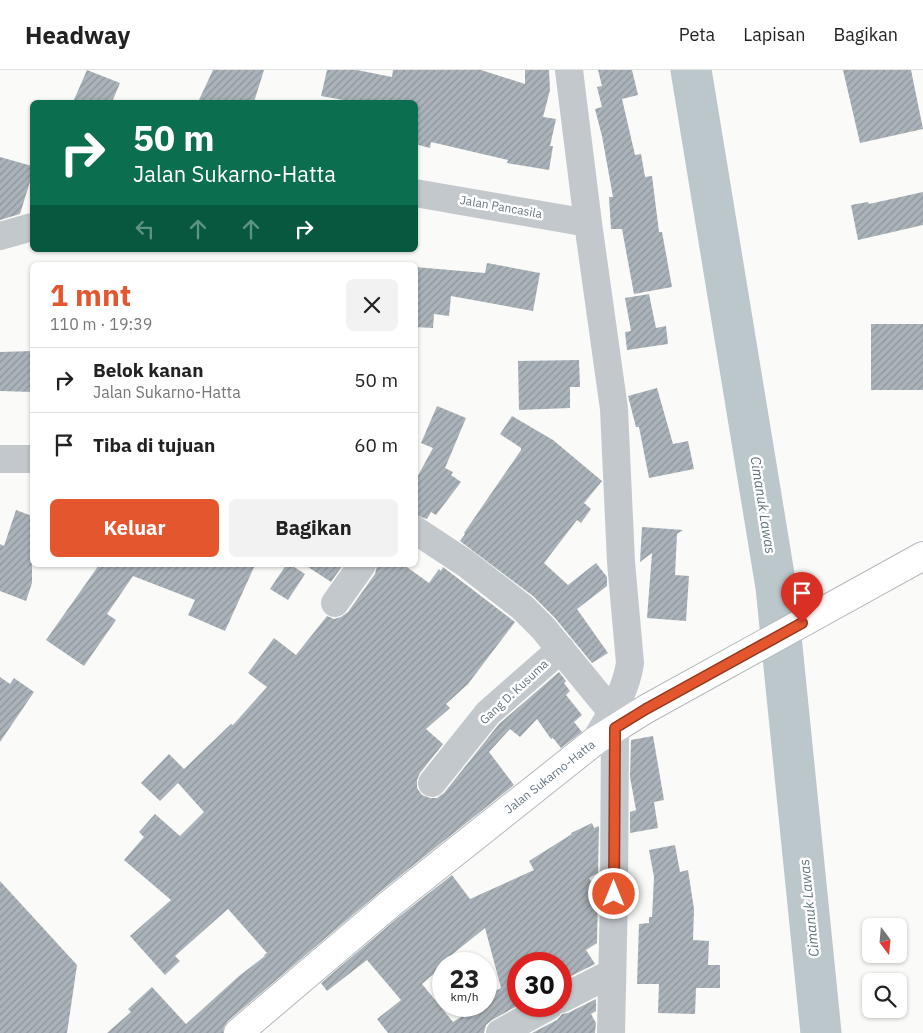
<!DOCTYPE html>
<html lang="id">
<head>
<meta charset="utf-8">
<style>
	:root { --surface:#fff; --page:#f2f2f2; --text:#222; --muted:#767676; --line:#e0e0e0; --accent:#e4572e }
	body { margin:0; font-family:"IBM Plex Sans",sans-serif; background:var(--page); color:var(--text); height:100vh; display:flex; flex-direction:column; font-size:19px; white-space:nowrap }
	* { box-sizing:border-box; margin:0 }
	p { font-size:16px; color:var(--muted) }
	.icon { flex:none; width:28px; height:28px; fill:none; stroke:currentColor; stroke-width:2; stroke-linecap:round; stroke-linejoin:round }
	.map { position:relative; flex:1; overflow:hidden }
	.panel { position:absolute; left:30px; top:192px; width:388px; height:305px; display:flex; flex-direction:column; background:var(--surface); border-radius:8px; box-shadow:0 1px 4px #0004 }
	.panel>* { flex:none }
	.banner { position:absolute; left:30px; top:30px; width:388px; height:152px; border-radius:8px; box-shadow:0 1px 4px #0004; background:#0b6e4f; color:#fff; overflow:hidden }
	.needle { width:32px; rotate:164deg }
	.controls { position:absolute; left:862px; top:848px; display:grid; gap:10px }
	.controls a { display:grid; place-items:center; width:45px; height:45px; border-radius:8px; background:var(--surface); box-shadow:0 1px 4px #0004; font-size:25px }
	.speed { position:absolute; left:432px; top:882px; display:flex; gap:10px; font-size:25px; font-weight:700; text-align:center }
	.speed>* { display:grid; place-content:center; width:65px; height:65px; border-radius:50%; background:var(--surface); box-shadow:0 1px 4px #0004; line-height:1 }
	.speed small { font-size:12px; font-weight:400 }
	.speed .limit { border:8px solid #d22; background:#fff; color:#111 }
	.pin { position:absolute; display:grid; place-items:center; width:42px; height:42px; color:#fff; margin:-51px -21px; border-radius:50% 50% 50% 0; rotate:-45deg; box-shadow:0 0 5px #0007 }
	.pin .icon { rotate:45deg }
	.me { position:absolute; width:55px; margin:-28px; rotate:0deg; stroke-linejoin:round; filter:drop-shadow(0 0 4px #0008) }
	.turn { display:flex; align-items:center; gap:18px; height:105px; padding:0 20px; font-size:22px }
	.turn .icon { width:65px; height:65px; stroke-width:2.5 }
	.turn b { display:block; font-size:35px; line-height:42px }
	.lanes { display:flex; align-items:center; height:48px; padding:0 20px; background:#0003; justify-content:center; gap:25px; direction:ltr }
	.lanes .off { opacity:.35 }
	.round { display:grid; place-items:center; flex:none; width:52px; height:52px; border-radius:8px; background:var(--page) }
	.headline { display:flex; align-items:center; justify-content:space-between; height:85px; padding:0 20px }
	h1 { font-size:30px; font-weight:700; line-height:38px; color:var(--accent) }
	.action { display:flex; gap:10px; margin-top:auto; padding:10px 20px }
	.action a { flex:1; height:58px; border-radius:8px; background:var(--accent); color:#fff; font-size:20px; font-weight:700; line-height:58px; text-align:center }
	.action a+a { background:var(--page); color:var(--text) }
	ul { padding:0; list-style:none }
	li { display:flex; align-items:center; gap:15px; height:65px; padding:0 20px; border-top:1px solid var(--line) }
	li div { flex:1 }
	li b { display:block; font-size:19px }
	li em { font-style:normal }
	header { display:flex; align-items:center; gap:30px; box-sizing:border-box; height:70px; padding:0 25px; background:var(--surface); border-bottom:1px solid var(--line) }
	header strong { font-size:24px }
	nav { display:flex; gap:28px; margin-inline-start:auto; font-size:18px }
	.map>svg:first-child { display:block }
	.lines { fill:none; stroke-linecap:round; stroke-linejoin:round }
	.river { stroke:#bbc7cb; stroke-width:41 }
	.building { fill:url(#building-hatch); fill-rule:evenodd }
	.highway-casing { stroke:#b4b9bd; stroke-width:30 }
	.minor { stroke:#c3c8cc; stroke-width:28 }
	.highway { stroke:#fff; stroke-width:28 }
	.route-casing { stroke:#94391e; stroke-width:12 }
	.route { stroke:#e4572e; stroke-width:9 }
	.labels { text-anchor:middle; stroke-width:5; stroke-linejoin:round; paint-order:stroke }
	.street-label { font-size:12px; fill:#657683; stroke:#fff }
	.water-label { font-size:14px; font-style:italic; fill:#60757c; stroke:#fff }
</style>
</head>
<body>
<header>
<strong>Headway</strong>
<nav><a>Peta</a><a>Lapisan</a><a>Bagikan</a></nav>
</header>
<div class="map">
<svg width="923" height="963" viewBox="0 0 923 963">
	<defs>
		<pattern id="building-hatch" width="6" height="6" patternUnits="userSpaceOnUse" patternTransform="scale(1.25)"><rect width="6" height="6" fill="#aab3b9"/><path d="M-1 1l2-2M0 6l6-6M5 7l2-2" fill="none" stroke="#8e969c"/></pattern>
	</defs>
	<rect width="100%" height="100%" fill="#fafaf8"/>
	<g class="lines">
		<path class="river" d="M 691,0 L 776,517 L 821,963"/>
	</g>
	<path class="building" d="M 87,0 L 120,13 L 112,32 L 73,32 Z
		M 213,0 L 264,0 L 254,32 L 198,32 Z
		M 327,0 L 357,0 L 392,7 L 393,0 L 481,0 L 525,14 L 525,0 L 549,0 L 550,20 L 543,47 L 556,49 L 550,76 L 553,76 L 549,100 L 507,93 L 508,90 L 431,72 L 430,78 L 415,74 L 415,32 L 355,32 L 321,26 Z
		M 598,0 L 632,0 L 638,25 L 622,29 L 635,85 L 641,84 L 645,107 L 652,106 L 659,162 L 662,162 L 672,217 L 634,224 L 622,159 L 611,159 L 609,127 L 613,127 L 602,66 L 595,39 L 602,37 L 597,17 L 602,16 Z
		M 843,0 L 911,0 L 923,59 L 860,73 Z
		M 0,87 L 32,96 L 32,105 L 20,144 L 0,150 Z
		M 923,122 L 923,155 L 858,170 L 851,135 L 868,132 L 869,134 Z
		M 487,193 L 540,203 L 533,241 L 451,226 L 449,246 L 434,244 L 433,258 L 415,257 L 415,197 L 485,203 Z
		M 649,224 L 656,258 L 666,256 L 668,274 L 627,280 L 625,262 L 631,261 L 625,228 Z
		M 871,254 L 923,254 L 923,320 L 871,320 Z
		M 32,281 L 32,322 L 0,321 L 0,282 Z
		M 579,290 L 580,317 L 570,317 L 570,338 L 519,340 L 518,291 Z
		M 657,318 L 673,374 L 688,371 L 694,399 L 649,408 L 639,357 L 636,357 L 628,326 Z
		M 437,336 L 466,348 L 445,398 L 453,402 L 451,405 L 461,412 L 436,445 L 431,442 L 427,449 L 415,445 L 415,411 L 433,378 L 421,373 Z
		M 512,346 L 553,370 L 602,411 L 584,433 L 591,439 L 581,453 L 577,450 L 544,493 L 568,515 L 596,493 L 607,507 L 607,516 L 577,539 L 608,583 L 592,593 L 555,548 L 533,526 L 460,471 L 465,464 L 464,463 L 521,380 L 521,378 L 500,364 Z
		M 16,440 L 32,446 L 32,513 L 26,531 L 0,521 L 0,474 L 4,476 Z
		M 642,457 L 683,460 L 677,464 L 675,505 L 689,506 L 686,551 L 647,548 L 652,483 L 640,492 Z
		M 99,495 L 255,495 L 225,561 L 188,545 L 195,530 L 133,506 L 107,544 L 116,550 L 84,596 L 46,570 Z
		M 286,495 L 291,495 L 305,504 L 288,530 L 270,519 Z
		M 305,495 L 343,495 L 331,512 Z
		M 377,495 L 404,495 L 429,513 L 439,499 L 441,501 L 443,497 L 515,552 L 468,614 L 446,634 L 450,638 L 426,659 L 443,674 L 420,703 L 417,710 L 417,718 L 422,725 L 430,728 L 437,728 L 444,723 L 499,654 L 559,602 L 566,611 L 564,613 L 570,621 L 566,625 L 582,645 L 574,652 L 582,662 L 561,678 L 553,668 L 551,669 L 537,649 L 520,667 L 510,659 L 489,682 L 514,715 L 381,821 L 228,951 L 224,957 L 223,963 L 107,963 L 131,942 L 128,939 L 152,917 L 186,954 L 239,906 L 265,886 L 264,885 L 267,883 L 228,839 L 175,886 L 180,891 L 165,905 L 130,866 L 171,830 L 124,790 L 144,767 L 139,762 L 155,744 L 180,766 L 204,742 L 178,713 L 160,731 L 141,713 L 169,684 L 184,699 L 231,654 L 233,655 L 267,617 L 248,603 L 274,568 L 296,585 L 327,546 L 334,549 L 341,547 L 348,542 L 375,504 Z
		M 0,607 L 10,614 L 14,608 L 34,622 L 0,672 Z
		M 653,666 L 664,730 L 654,732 L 658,758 L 630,763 L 630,742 L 636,740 L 630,707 L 631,670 Z
		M 592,753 L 594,758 L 599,756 L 598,803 L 589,808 L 598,823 L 597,873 L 586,880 L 595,894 L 561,911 L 561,894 L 519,894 L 519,935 L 492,950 L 486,955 L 484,963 L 388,963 L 377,949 L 401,930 L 367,890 L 327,921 L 321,913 L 401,845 L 452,805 L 470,829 L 534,800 L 529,791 L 572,764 L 571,763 ZM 485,858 L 501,918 L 486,926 L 486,936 L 478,936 L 453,952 L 422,914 L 451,889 L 449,887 Z
		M 675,775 L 680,802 L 688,800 L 694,839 L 693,870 L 709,871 L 708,895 L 720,895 L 720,918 L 696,918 L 695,944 L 658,943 L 659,914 L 637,914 L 639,854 L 649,853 L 649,847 L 652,847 L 654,807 L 649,780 Z
		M 0,811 L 77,895 L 67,963 L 0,963 Z
		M 596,929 L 596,941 L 591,944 L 596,953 L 595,963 L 532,963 L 557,950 L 562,944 L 568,943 Z"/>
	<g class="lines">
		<defs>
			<path id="highway" d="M 238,963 L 391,833 L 595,671 L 646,639 L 923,486"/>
		</defs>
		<use href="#highway" class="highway-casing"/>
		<path class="minor" d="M 569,0 L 588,153 L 614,339 L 621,492 L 630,593 C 626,622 609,647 595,671
			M 415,123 L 588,153
			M 0,166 L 32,157
			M 0,389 L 32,389
			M 415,460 L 465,493 L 522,537 L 543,558 L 612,642
			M 335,533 L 362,495
			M 432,713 L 488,643 L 561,579
			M 561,929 L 612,903
			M 500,963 L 549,936
			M 611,963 L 614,824 L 615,658"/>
		<use href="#highway" class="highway"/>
	</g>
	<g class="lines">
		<defs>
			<path id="route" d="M 614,824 L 615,658 L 646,639 L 802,553"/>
		</defs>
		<use href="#route" class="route-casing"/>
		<use href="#route" class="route"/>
	</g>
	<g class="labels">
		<g class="street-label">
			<text transform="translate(501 137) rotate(10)" y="4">Jalan Pancasila</text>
			<text transform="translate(514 622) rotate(-43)" y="4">Gang D. Kusuma</text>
			<text transform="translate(550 707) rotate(-38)" y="4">Jalan Sukarno-Hatta</text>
		</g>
		<g class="water-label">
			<text transform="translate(763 435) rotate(81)" y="5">Cimanuk Lawas</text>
			<text transform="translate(809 838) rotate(-96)" y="5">Cimanuk Lawas</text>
		</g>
	</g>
</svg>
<div class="controls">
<a><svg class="needle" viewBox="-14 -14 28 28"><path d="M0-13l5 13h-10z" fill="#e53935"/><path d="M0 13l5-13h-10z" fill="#767676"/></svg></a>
<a><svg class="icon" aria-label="search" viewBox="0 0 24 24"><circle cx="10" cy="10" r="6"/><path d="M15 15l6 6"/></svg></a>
</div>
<div class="speed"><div>23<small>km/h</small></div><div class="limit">30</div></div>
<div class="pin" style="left:802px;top:553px;background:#d93025"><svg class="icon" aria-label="arrive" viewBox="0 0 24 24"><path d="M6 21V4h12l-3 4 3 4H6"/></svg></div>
<svg class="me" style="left:614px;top:824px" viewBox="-20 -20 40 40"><circle r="17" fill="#e4572e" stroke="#fff" stroke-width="3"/><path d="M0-11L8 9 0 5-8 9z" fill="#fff"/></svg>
<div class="banner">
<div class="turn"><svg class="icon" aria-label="right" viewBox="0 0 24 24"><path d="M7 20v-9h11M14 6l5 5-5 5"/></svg><div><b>50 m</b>Jalan Sukarno-Hatta</div></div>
<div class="lanes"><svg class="icon off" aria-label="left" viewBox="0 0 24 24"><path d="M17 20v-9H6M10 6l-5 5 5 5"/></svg><svg class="icon off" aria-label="ahead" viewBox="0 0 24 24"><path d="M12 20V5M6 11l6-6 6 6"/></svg><svg class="icon off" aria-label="ahead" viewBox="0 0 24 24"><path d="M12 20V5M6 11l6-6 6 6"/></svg><svg class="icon" aria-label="right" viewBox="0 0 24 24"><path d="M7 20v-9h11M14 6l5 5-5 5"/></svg></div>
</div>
<section class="panel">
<div class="headline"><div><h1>1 mnt</h1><p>110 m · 19:39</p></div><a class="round"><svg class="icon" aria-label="close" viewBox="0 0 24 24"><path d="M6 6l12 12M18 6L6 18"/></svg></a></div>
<ul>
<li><svg class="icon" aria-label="right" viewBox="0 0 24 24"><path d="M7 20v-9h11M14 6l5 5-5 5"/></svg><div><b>Belok kanan</b><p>Jalan Sukarno-Hatta</p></div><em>50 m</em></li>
<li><svg class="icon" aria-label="arrive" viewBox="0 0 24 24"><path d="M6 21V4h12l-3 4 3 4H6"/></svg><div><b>Tiba di tujuan</b></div><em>60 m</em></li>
</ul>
<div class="action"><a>Keluar</a><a>Bagikan</a></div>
</section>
</div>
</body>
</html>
